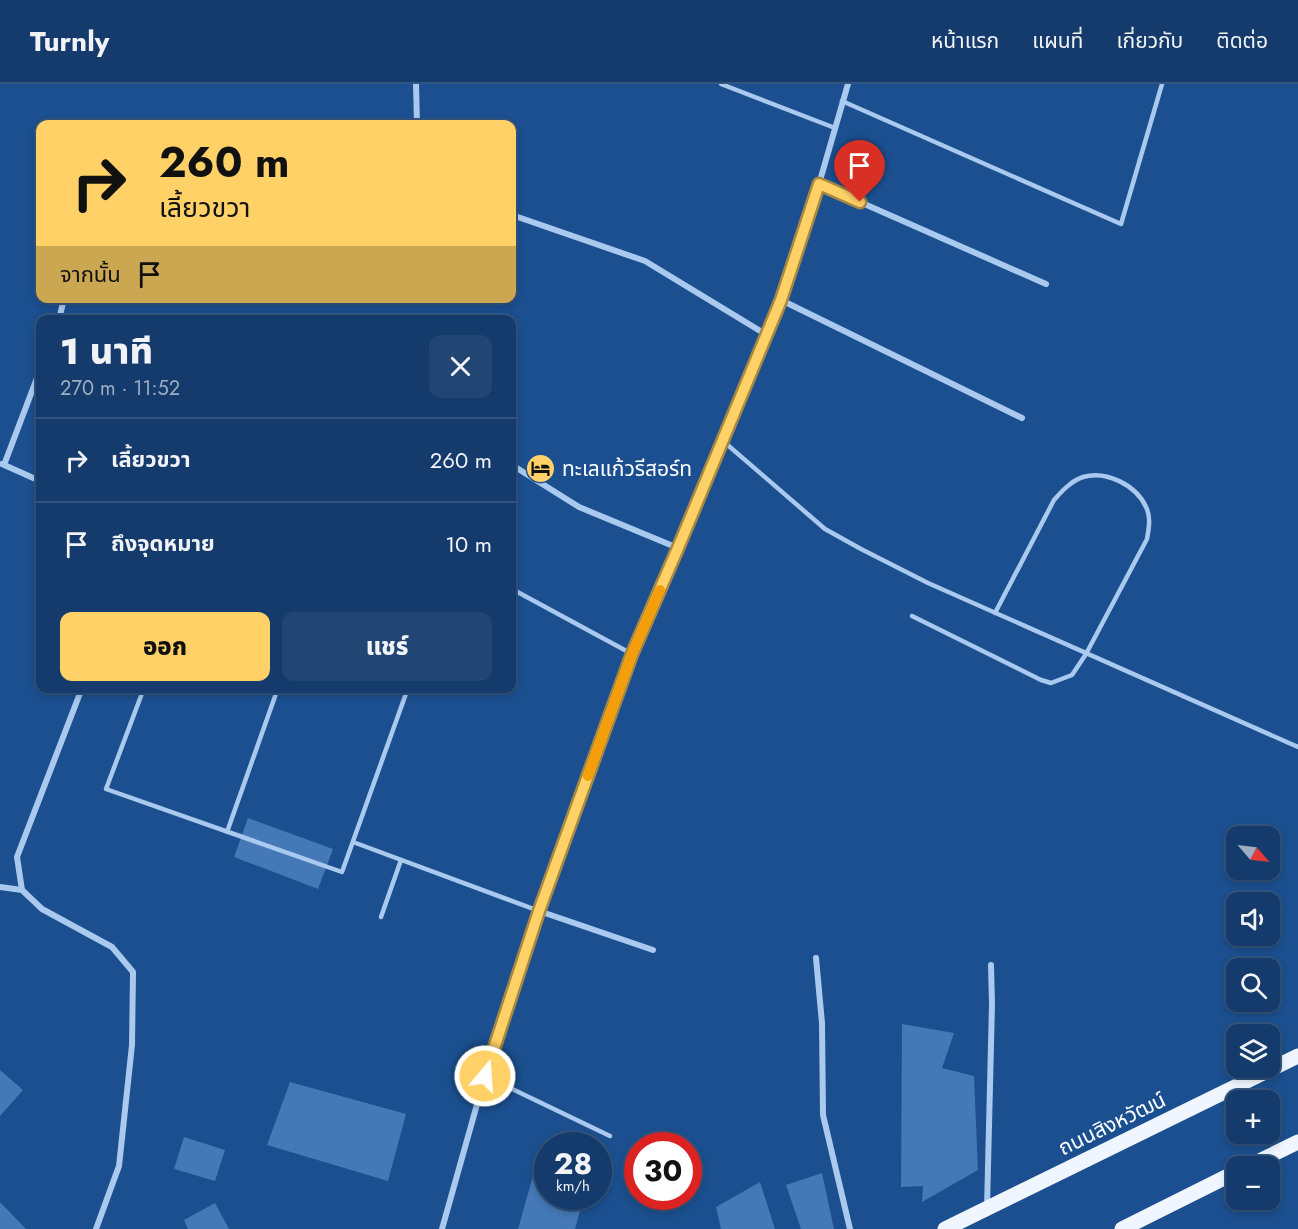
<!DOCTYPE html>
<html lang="th">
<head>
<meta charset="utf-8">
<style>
	:root { --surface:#143b6b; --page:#214673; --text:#f1f3f6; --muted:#9dadc1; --line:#33557e; --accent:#ffd166 }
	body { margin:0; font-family:Jost,"Noto Sans Thai",sans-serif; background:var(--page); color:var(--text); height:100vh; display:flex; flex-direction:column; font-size:22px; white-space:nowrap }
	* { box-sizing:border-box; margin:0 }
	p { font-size:20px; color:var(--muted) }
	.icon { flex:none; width:33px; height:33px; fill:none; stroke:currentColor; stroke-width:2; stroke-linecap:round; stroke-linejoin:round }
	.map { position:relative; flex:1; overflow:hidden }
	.sheet { position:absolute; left:36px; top:231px; width:480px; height:378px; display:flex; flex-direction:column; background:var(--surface); border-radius:12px; box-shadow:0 3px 9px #0003,0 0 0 2px var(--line) }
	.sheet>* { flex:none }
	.top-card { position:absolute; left:36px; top:36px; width:480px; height:183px; border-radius:12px; box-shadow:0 3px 9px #0003,0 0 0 2px var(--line); background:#ffd166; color:#111; overflow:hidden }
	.needle { width:39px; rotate:118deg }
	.tools { position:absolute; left:1226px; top:742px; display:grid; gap:12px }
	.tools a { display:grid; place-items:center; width:54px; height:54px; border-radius:12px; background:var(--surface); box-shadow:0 3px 9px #0003,0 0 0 2px var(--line); font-size:30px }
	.speed { position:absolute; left:534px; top:1048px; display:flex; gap:12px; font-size:30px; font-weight:700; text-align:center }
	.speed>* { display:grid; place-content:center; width:78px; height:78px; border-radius:50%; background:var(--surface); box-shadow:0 3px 9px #0003,0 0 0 2px var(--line); line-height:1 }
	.speed small { font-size:15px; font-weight:400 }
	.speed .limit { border:9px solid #d22; background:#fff; color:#111 }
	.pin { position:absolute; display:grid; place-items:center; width:51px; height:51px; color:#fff; margin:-62px -26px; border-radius:50% 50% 50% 0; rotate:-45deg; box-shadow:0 0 6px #0007 }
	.pin .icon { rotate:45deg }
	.me { position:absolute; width:66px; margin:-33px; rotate:18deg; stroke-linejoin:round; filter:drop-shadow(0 0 4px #0008) }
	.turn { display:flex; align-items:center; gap:21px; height:126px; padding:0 24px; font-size:27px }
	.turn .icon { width:78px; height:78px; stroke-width:2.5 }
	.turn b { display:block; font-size:42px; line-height:51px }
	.then { display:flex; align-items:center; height:57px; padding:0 24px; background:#0003; gap:12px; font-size:22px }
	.round { display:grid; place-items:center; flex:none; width:63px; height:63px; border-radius:12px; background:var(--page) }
	.overview { display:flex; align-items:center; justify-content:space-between; height:102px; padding:0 24px }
	h1 { font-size:36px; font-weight:800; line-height:45px }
	.action { display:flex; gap:12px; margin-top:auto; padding:12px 24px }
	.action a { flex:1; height:69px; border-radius:12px; background:var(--accent); color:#111; font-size:24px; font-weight:800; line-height:69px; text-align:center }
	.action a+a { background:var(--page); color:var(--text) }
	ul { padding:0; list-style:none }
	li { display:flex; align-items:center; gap:18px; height:84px; padding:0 24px; border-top:2px solid var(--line) }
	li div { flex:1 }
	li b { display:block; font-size:22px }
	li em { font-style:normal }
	header { display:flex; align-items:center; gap:36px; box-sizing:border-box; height:84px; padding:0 30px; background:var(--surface); border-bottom:2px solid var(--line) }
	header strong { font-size:28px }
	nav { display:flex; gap:33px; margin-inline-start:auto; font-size:21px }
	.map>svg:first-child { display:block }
	.building { fill:#4478b7 }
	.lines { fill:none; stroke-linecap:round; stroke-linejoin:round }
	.lane { stroke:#a9c9ee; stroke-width:4.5 }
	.street { stroke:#a9c9ee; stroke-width:6 }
	.primary { stroke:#f0f6ff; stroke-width:15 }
	.route-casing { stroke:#a68842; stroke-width:15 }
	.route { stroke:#ffd166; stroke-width:10 }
	.slow { stroke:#f59e0b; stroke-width:10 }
	.labels { text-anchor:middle; stroke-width:4.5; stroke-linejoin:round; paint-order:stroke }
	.poi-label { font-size:21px; fill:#fff; stroke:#1b4f8f; text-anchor:start }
	.street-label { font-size:21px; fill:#fff; stroke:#1b4f8f }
</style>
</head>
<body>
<header>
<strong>Turnly</strong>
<nav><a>หน้าแรก</a><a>แผนที่</a><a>เกี่ยวกับ</a><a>ติดต่อ</a></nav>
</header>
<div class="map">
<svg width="1298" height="1145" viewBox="0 0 1298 1145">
	<rect width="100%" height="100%" fill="#1b4f8f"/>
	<path class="building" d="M 248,734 L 333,765 L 318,805 L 234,773 Z
		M 902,940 L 954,949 L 942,984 L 974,992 L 978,1086 L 922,1118 L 923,1102 L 901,1103 Z
		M 0,986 L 23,1006 L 0,1032 Z
		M 290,998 L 406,1030 L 388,1097 L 267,1061 Z
		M 184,1053 L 225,1066 L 215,1097 L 174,1085 Z
		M 540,1067 L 548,1069 L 548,1113 L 584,1113 L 575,1145 L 518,1145 Z
		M 822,1089 L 834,1145 L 801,1145 L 786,1101 Z
		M 760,1098 L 775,1145 L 721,1145 L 716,1123 Z
		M 0,1118 L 26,1145 L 0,1145 Z
		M 215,1119 L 229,1145 L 188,1145 L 184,1136 Z"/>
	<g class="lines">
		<path class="lane" d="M 721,0 L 835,44
			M 842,17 L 1121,140 L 1162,0
			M 723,357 L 825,445 L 861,465 L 928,499 L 1298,663
			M 512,505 L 632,570
			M 912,532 L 1041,596 L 1051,599 L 1072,591 L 1086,570 L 1147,455 C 1149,444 1151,433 1146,423 C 1136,401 1106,386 1083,393 C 1071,397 1062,407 1054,416 L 995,529
			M 144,604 L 106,705 L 342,788 L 408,604
			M 227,748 L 278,604
			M 353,758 L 539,827
			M 381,833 L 401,776
			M 485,992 L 610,1052"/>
		<path class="street" d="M 416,0 L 417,40
			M 819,100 L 1046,200
			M 512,131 L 645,177 L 767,251
			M 781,216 L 1022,334
			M 59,236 L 64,214
			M 2,380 L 40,397
			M 4,381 L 40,286
			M 512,381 L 579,423 L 678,464
			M 82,604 L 17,773 L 22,806 L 42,825 L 112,863 L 133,888 L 132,961 L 119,1082 L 96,1145
			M 0,803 L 22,806
			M 539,827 L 653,866
			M 816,874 L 822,939 L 823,1031 L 850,1145
			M 987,1124 L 992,920 L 991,881
			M 442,1145 L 485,992 L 539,827 L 632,570 L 678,464 L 781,216 L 819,100 L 848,0"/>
		<path class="primary" d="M 1247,1083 L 1298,1058
			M 945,1145 L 1298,972
			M 1122,1145 L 1236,1088"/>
	</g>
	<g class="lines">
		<defs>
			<path id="route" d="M 485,992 L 539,827 L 632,570 L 678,464 L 781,216 L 819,100 L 860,118"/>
		</defs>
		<use href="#route" class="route-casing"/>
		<use href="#route" class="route"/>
		<path class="slow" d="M 588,692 L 632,570 L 660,506"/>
	</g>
	<defs>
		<symbol id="hotel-disc" viewBox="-11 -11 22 22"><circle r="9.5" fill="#ffd166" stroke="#1b4f8f"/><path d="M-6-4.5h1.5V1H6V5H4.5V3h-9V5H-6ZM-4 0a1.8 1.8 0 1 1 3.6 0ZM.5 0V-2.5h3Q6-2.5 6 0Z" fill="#111"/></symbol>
	</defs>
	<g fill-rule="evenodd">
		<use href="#hotel-disc" x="524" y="368" width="33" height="33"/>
	</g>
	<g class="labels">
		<g class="poi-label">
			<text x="562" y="392">ทะเลแก้วรีสอร์ท</text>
		</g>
		<g class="street-label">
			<text transform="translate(1112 1040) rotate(-26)" y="7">ถนนสิงหวัฒน์</text>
		</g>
	</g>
</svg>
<div class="tools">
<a><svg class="needle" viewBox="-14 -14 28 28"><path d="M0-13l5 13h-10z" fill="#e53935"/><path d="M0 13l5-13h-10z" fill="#9dadc1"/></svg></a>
<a><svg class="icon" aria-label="sound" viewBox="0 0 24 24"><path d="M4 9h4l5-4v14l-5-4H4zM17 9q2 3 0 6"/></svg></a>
<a><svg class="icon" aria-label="search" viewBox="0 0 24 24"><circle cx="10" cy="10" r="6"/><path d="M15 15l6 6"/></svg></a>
<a><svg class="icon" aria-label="layers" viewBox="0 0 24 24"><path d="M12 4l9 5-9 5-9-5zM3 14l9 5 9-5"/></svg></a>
<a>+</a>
<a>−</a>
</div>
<div class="speed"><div>28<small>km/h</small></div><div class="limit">30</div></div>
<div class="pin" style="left:860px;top:118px;background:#d93025"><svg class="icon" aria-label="arrive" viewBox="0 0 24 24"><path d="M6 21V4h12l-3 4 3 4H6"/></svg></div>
<svg class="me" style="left:485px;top:992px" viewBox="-20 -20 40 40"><circle r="17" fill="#ffd166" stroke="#fff" stroke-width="3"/><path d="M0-11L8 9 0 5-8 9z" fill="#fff"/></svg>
<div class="top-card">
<div class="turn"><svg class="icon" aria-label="right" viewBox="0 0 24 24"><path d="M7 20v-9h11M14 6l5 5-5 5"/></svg><div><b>260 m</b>เลี้ยวขวา</div></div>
<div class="then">จากนั้น<svg class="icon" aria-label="arrive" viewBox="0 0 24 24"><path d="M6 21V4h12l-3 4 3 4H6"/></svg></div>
</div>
<section class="sheet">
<div class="overview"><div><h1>1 นาที</h1><p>270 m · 11:52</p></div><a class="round"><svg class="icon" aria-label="close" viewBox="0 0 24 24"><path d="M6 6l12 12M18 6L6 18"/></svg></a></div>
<ul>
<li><svg class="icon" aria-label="right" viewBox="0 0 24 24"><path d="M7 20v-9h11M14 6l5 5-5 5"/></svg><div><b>เลี้ยวขวา</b></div><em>260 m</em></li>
<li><svg class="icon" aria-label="arrive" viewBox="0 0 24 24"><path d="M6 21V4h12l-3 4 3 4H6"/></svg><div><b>ถึงจุดหมาย</b></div><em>10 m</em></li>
</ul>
<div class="action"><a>ออก</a><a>แชร์</a></div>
</section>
</div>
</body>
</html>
